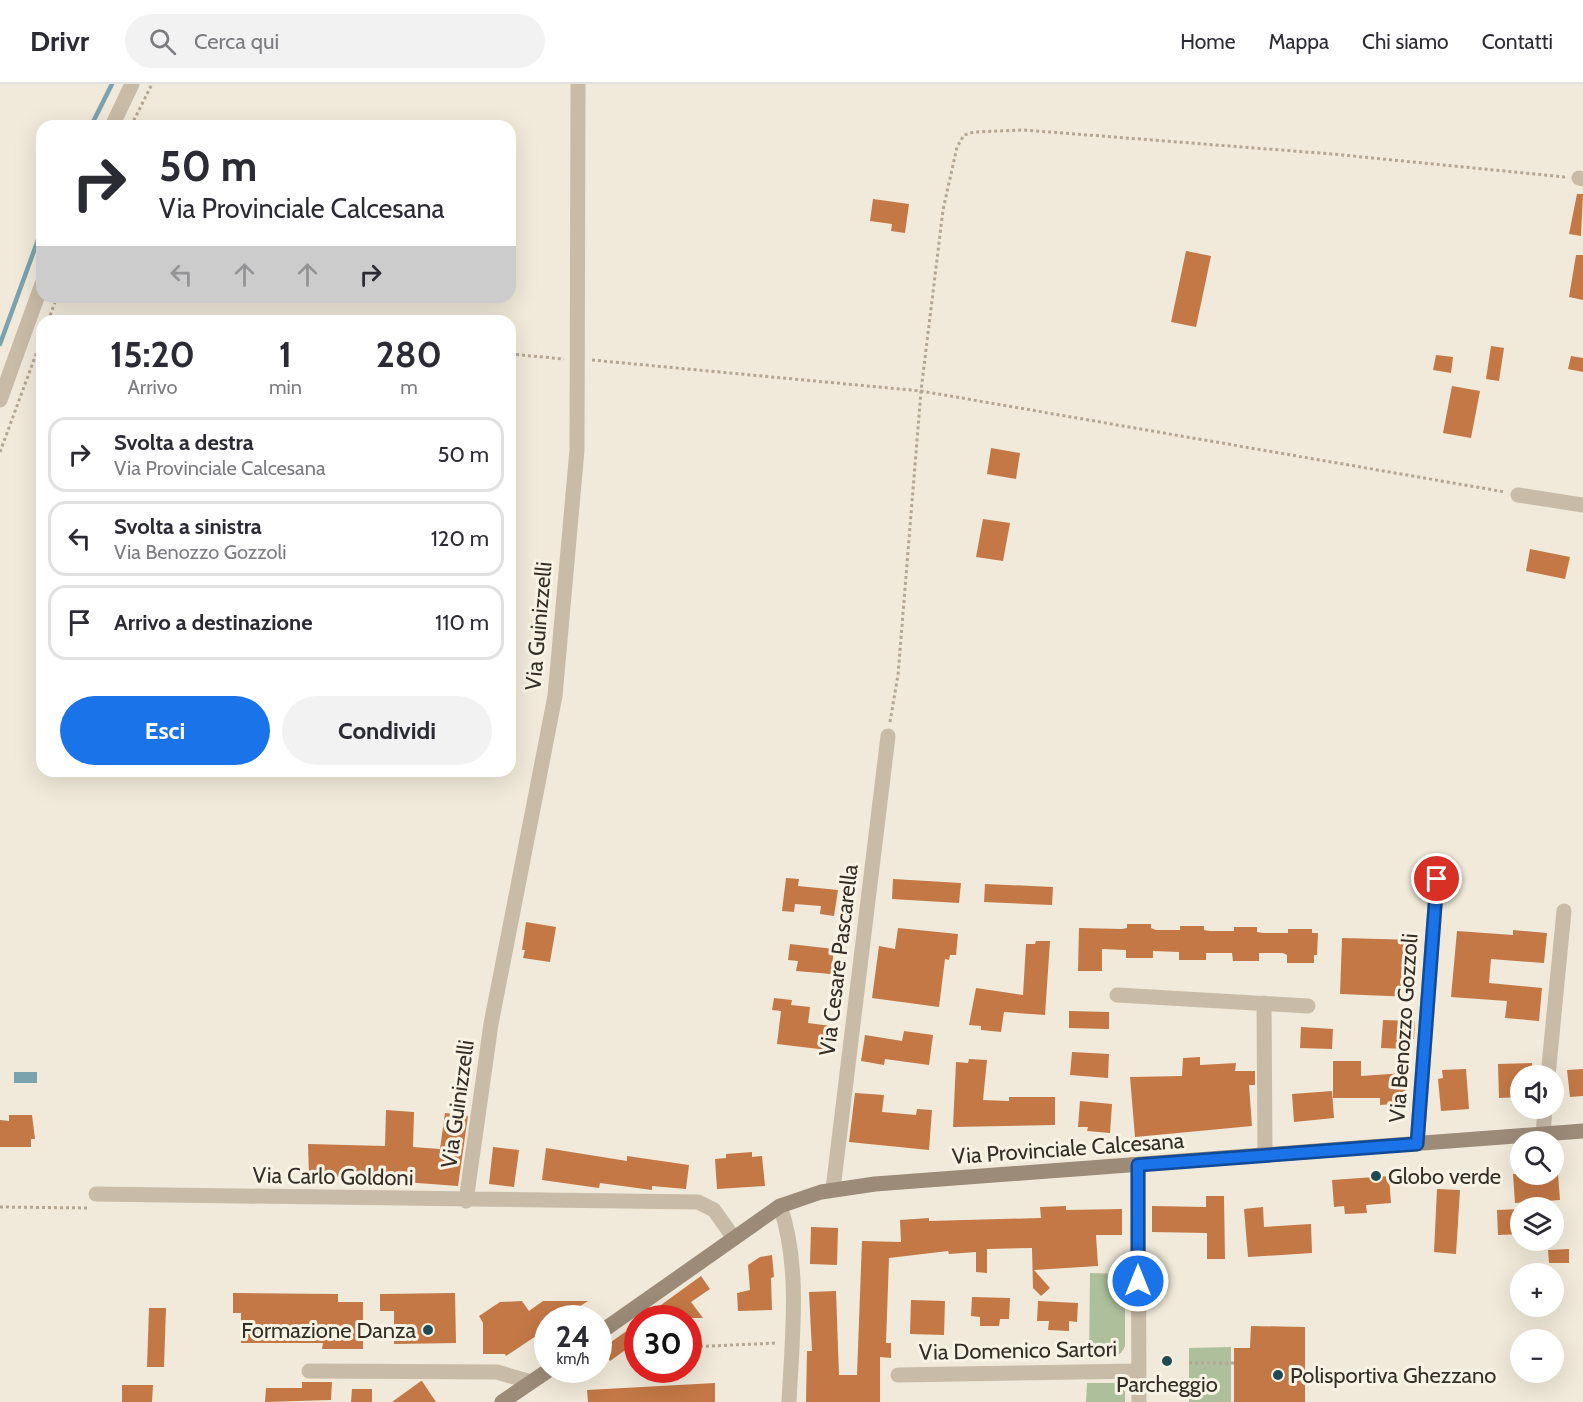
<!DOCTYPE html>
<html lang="it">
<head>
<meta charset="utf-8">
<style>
	:root { --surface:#fff; --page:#f2f2f3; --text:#2b2b33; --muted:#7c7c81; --line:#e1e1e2; --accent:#1a73e8 }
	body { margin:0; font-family:Cabin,sans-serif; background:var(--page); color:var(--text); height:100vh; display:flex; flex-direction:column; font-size:22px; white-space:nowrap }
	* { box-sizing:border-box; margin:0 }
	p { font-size:20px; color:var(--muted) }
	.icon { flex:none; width:33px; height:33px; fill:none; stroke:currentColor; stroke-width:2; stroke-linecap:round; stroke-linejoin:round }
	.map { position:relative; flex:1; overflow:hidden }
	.drawer { position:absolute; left:36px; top:231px; width:480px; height:462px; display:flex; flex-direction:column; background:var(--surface); border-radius:18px; box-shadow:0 6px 24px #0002 }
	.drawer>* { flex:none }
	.top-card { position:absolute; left:36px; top:36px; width:480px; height:183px; border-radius:18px; box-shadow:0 6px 24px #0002; background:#fff; color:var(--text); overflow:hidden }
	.fabs { position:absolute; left:1510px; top:981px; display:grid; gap:12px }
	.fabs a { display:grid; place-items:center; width:54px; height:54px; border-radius:50%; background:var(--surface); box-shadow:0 6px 24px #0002; font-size:30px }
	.speed { position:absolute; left:534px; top:1221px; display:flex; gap:12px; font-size:30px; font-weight:700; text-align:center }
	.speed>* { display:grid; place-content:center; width:78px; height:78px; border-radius:50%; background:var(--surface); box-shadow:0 6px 24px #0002; line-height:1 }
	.speed small { font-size:15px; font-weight:400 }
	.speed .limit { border:9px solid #d22; background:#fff; color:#111 }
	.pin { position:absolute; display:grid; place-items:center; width:51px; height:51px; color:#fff; margin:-26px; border:3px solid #fff; border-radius:50%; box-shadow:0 2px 6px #0007 }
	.me { position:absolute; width:66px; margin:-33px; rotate:0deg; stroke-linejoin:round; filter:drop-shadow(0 0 4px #0008) }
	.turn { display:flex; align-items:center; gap:21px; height:126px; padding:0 24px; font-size:27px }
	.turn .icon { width:78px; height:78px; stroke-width:2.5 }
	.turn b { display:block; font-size:42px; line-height:51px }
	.lanes { display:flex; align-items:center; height:57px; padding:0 24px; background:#0003; justify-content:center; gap:30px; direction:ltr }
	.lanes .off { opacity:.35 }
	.eta { display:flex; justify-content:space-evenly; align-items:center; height:102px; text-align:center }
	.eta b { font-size:36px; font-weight:700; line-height:42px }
	.action { display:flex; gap:12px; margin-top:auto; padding:12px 24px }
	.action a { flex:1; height:69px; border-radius:36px; background:var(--accent); color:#fff; font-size:24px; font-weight:700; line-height:69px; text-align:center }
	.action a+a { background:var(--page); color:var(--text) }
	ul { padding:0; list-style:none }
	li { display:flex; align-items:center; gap:18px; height:75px; margin:0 12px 9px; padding:0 12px; border:3px solid var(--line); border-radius:18px }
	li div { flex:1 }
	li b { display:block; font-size:22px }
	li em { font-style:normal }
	header { display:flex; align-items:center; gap:36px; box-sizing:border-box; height:84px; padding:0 30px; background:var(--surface); border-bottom:2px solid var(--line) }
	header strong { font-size:28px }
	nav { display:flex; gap:33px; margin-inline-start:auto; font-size:21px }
	.search { width:420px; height:54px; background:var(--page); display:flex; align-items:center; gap:15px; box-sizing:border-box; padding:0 21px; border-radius:33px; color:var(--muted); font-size:22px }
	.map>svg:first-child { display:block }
	.green { fill:#adbf9b }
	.water { fill:#7aa3ad }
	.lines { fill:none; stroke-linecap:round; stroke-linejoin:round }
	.stream { stroke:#7aa3ad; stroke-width:4.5 }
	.building { fill:#c37846 }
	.path { stroke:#b4a691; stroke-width:3; stroke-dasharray:3 3; stroke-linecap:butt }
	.minor { stroke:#c8bba7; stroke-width:15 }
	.tertiary { stroke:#c8bba7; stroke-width:15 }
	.secondary { stroke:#9c8b78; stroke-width:15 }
	.route-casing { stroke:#114b97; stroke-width:15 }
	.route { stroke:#1a73e8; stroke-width:10 }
	.poi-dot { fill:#1e4955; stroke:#f9f3e6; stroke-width:2 }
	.labels { text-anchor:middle; stroke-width:6; stroke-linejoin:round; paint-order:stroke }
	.street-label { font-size:22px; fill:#352e27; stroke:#f9f3e6 }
	.poi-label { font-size:22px; fill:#352e27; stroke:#f9f3e6; text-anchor:start }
</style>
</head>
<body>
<header>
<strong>Drivr</strong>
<div class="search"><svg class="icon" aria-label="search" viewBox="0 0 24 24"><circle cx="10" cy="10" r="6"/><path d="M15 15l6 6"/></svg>Cerca qui</div>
<nav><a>Home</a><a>Mappa</a><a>Chi siamo</a><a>Contatti</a></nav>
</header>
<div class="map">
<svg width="1583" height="1318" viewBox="0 0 1583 1318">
	<rect width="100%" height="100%" fill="#f1eada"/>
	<path class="green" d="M 1090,1189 L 1125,1190 L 1125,1262 C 1119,1278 1103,1274 1089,1274 Z
		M 1231,1263 L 1231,1318 L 1189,1318 L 1189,1264 Z
		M 1087,1299 L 1118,1299 L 1125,1308 L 1125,1318 L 1086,1318 Z"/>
	<path class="water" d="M 14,988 L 37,988 L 37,999 L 14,999 Z"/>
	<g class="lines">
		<path class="stream" d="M 91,42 L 112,0
			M 0,260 L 42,145"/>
	</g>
	<path class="building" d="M 1577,110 L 1583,110 L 1581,152 L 1569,150 Z
		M 873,115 L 909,120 L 905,149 L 891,147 L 892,140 L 870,137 Z
		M 1186,167 L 1211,172 L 1196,243 L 1171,238 Z
		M 1576,171 L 1583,171 L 1583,216 L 1569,213 Z
		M 1491,262 L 1504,264 L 1499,297 L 1486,295 Z
		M 1436,271 L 1453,273 L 1451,289 L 1433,286 Z
		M 1571,272 L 1583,274 L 1583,288 L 1568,285 Z
		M 1452,302 L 1480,307 L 1471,354 L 1443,349 Z
		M 991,364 L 1020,369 L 1016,395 L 987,390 Z
		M 983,435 L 1010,439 L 1003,477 L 976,473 Z
		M 1530,465 L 1570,473 L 1565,495 L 1526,487 Z
		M 786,794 L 799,795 L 798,802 L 838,806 L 834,832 L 820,830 L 821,822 L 795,820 L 794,828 L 782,827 Z
		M 893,795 L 961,799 L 959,819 L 892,815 Z
		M 985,800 L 1053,803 L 1052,821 L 984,818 Z
		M 526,838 L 556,843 L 550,878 L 523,874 L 525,866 L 522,866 Z
		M 1127,840 L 1151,840 L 1151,844 L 1156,846 L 1180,846 L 1180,842 L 1204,842 L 1204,846 L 1210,847 L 1234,847 L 1234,843 L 1257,843 L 1257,848 L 1263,849 L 1288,849 L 1288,845 L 1312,845 L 1312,849 L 1318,849 L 1317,871 L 1314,871 L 1314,879 L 1287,879 L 1287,871 L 1283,869 L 1259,869 L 1259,877 L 1233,877 L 1232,869 L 1206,869 L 1206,876 L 1179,876 L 1179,868 L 1153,867 L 1153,874 L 1126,874 L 1126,866 L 1102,865 L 1102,887 L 1078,887 L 1079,844 L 1122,845 L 1127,844 Z
		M 898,844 L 958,850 L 956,871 L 950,871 L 949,876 L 945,875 L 939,923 L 872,914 L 879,862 L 895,865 Z
		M 1513,846 L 1547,849 L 1544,879 L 1491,875 L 1489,899 L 1542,904 L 1539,937 L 1505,934 L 1507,917 L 1451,913 L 1457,847 L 1513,851 Z
		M 1342,854 L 1417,856 L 1413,913 L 1340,910 Z
		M 1036,857 L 1050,857 L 1045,931 L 1004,928 L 1001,948 L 981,946 L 981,942 L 969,941 L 976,904 L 1023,911 L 1026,860 L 1035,860 Z
		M 790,860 L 834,865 L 831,890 L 796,887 L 798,877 L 788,876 Z
		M 774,914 L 792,916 L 791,921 L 810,923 L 808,939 L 831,942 L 827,966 L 777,960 L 781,927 L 772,926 Z
		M 1069,927 L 1109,928 L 1109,945 L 1069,944 Z
		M 1383,936 L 1415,937 L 1414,955 L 1409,955 L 1409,965 L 1381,964 Z
		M 1301,943 L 1333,945 L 1332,965 L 1300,964 Z
		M 904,947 L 933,951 L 929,981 L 885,975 L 884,981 L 861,977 L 865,951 L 902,957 Z
		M 1072,968 L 1109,970 L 1108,994 L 1070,991 Z
		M 1200,973 L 1200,981 L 1236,979 L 1235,987 L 1255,987 L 1255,1001 L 1249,1001 L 1252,1042 L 1135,1053 L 1130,993 L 1182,992 L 1183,974 Z
		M 969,975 L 987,976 L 983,1016 L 1009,1017 L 1009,1013 L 1055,1013 L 1055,1041 L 953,1043 L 956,978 L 968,979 Z
		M 1333,977 L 1361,977 L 1361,992 L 1404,989 L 1406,1019 L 1380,1021 L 1380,1014 L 1333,1014 Z
		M 1532,979 L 1533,992 L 1521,992 L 1521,1013 L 1499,1014 L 1498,980 Z
		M 1466,985 L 1469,1025 L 1441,1027 L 1438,995 L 1443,994 L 1442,986 Z
		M 1583,985 L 1583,1012 L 1570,1013 L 1567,986 Z
		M 1332,1007 L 1334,1034 L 1294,1038 L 1292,1010 Z
		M 855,1009 L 884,1011 L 882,1028 L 916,1031 L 917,1025 L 932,1026 L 929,1066 L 849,1058 Z
		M 1080,1017 L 1112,1020 L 1110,1049 L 1087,1047 L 1088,1043 L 1078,1043 Z
		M 386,1026 L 414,1028 L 413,1063 L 440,1065 L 445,1029 L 468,1032 L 458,1102 L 309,1091 L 308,1060 L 385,1062 Z
		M 9,1031 L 32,1031 L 35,1055 L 31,1055 L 31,1063 L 0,1063 L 0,1036 L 9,1037 Z
		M 493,1063 L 519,1066 L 514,1103 L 489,1100 Z
		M 546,1064 L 627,1077 L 627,1072 L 689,1081 L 686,1105 L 652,1102 L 652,1106 L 600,1099 L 599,1104 L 542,1096 Z
		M 752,1068 L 752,1073 L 762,1072 L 765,1102 L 717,1105 L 715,1075 L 726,1074 L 726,1070 Z
		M 1513,1090 L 1558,1090 L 1560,1116 L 1515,1119 Z
		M 1389,1092 L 1391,1119 L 1366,1121 L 1367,1129 L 1345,1130 L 1344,1122 L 1334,1123 L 1332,1096 Z
		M 1437,1105 L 1460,1106 L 1456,1170 L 1434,1168 Z
		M 1206,1112 L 1224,1112 L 1225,1175 L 1207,1175 L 1207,1149 L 1152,1148 L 1152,1122 L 1206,1123 Z
		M 1066,1122 L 1066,1126 L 1122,1125 L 1122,1151 L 1096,1151 L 1098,1182 L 1034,1186 L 1050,1204 L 1041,1212 L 1033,1204 L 1032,1164 L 987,1165 L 987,1189 L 976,1188 L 976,1168 L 949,1170 L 948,1167 L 889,1174 L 886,1259 L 891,1259 L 891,1274 L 880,1273 L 880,1318 L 806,1318 L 807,1267 L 812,1267 L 809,1208 L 836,1207 L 839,1291 L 857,1291 L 862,1157 L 901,1158 L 900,1136 L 929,1134 L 929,1137 L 1041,1134 L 1040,1123 Z
		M 1263,1123 L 1264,1143 L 1311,1140 L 1312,1169 L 1248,1173 L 1244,1125 Z
		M 1521,1125 L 1521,1150 L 1498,1151 L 1497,1126 Z
		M 811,1143 L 838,1144 L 837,1181 L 810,1180 Z
		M 1569,1165 L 1569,1179 L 1549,1179 L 1548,1166 Z
		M 772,1171 L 774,1193 L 771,1194 L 772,1226 L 738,1227 L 737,1209 L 750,1206 L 748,1181 L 760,1173 Z
		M 701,1192 L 710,1205 L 691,1218 L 703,1234 L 643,1234 Z
		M 233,1209 L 338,1210 L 338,1218 L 363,1218 L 363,1265 L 322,1265 L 323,1259 L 241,1259 L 241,1229 L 233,1229 Z
		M 455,1209 L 456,1259 L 394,1260 L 394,1227 L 380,1227 L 380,1210 Z
		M 972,1213 L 1010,1214 L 1009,1235 L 1000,1235 L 999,1242 L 980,1242 L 980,1233 L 971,1232 Z
		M 911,1216 L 945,1217 L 944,1251 L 910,1250 Z
		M 522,1217 L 529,1227 L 543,1217 L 588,1217 L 562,1234 L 548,1234 L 548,1244 L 506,1272 L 505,1270 L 483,1270 L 483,1239 L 479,1232 L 500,1218 Z
		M 1038,1217 L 1078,1219 L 1077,1238 L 1069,1237 L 1069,1247 L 1048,1246 L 1049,1237 L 1037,1237 Z
		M 149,1224 L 166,1224 L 164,1283 L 147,1283 Z
		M 638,1239 L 638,1257 L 610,1277 L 601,1265 Z
		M 1251,1242 L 1305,1243 L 1305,1318 L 1234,1318 L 1234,1264 L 1250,1264 Z
		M 422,1297 L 436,1318 L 392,1318 L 421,1297 Z
		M 302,1298 L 332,1298 L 331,1316 L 265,1318 L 266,1304 L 302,1304 Z
		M 715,1299 L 715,1318 L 588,1318 L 587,1306 Z
		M 122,1301 L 153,1301 L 152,1318 L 122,1318 Z
		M 352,1305 L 372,1305 L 372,1318 L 351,1318 Z"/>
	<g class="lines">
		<path class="path" d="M 131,42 L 152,0
			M 48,237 L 57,213
			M 510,270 L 564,275
			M 592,276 L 921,307 L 1505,408
			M 0,368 L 42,254
			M 890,638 L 898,591 L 921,307 L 943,126 L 957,63 L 964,51 L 974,48 L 1024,46 L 1332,70 L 1565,93
			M 0,1123 L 90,1124
			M 688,1263 L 777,1259
			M 1189,1279 L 1234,1279"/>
		<path class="minor" d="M 1579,94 L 1583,95
			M 1518,411 L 1583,421
			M 1117,911 L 1308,922
			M 1264,919 L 1265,1070
			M 1548,992 L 1564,827
			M 1543,1051 L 1545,1024
			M 1417,1060 L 1437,795
			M 1138,1081 L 1139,1318
			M 833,1105 L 888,652
			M 96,1110 L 698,1118 L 714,1126 L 733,1153
			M 466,1117 L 491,940 L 555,612 L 577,366 L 578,0
			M 780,1122 C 801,1182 792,1255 789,1318
			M 309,1287 L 497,1288 L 531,1298
			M 898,1291 L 1139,1287"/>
		<path class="tertiary" d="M 112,42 L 132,0
			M 0,316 L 42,200"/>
		<path class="secondary" d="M 598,1250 L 780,1122 L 821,1108 L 875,1100 L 1583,1047
			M 502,1318 L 549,1286"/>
	</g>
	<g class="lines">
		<defs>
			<path id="route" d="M 1138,1197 L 1138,1081 L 1417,1060 L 1437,795"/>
		</defs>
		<use href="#route" class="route-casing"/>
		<use href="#route" class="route"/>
	</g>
	<g class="poi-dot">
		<circle cx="1376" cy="1092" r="6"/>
		<circle cx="428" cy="1246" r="6"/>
		<circle cx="1167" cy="1277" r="6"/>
		<circle cx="1278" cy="1291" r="6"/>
	</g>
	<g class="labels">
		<g class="street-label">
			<text transform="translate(538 542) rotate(-85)" y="8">Via Guinizzelli</text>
			<text transform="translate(838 876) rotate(-83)" y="8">Via Cesare Pascarella</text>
			<text transform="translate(1403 944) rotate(-86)" y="8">Via Benozzo Gozzoli</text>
			<text transform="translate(457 1020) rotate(-82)" y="8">Via Guinizzelli</text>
			<text transform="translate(1068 1064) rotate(-4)" y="8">Via Provinciale Calcesana</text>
			<text transform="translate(333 1092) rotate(1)" y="8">Via Carlo Goldoni</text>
			<text transform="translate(1018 1266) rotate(-1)" y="8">Via Domenico Sartori</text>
		</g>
		<g class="poi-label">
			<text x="1388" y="1100">Globo verde</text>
			<text x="416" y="1254" text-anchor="end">Formazione Danza</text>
			<text x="1290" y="1299">Polisportiva Ghezzano</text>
			<text x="1167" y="1308" text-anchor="middle">Parcheggio</text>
		</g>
	</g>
</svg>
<div class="fabs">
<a><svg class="icon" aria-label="sound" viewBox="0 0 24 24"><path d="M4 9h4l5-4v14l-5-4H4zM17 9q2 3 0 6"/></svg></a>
<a><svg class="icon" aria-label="search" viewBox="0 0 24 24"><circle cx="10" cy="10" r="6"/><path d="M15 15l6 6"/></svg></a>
<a><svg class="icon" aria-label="layers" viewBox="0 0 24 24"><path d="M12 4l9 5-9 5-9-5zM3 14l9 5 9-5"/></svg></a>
<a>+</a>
<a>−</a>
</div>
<div class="speed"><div>24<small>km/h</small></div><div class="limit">30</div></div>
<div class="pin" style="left:1437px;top:795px;background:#d93025"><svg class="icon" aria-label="arrive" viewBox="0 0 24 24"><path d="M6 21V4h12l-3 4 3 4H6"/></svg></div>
<svg class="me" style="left:1138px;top:1197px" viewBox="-20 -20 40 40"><circle r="17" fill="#1a73e8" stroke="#fff" stroke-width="3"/><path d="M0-11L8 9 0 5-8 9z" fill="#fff"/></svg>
<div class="top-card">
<div class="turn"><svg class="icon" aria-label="right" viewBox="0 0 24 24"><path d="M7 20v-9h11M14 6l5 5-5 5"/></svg><div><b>50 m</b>Via Provinciale Calcesana</div></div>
<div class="lanes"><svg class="icon off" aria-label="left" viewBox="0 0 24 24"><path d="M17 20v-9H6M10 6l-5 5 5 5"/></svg><svg class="icon off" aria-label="ahead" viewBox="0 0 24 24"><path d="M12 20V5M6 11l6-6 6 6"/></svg><svg class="icon off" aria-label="ahead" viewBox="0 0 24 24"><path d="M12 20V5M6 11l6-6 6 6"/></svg><svg class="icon" aria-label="right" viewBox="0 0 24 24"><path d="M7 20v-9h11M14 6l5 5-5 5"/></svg></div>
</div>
<section class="drawer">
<div class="eta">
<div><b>15:20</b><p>Arrivo</p></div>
<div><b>1</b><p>min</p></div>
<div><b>280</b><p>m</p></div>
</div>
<ul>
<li><svg class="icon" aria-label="right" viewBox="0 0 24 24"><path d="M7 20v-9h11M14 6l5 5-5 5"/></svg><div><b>Svolta a destra</b><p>Via Provinciale Calcesana</p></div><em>50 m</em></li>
<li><svg class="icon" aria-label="left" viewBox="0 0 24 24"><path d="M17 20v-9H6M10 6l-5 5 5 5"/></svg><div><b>Svolta a sinistra</b><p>Via Benozzo Gozzoli</p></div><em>120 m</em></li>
<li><svg class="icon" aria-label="arrive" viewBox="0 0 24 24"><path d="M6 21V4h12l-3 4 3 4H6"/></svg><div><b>Arrivo a destinazione</b></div><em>110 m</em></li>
</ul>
<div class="action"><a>Esci</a><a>Condividi</a></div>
</section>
</div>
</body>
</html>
